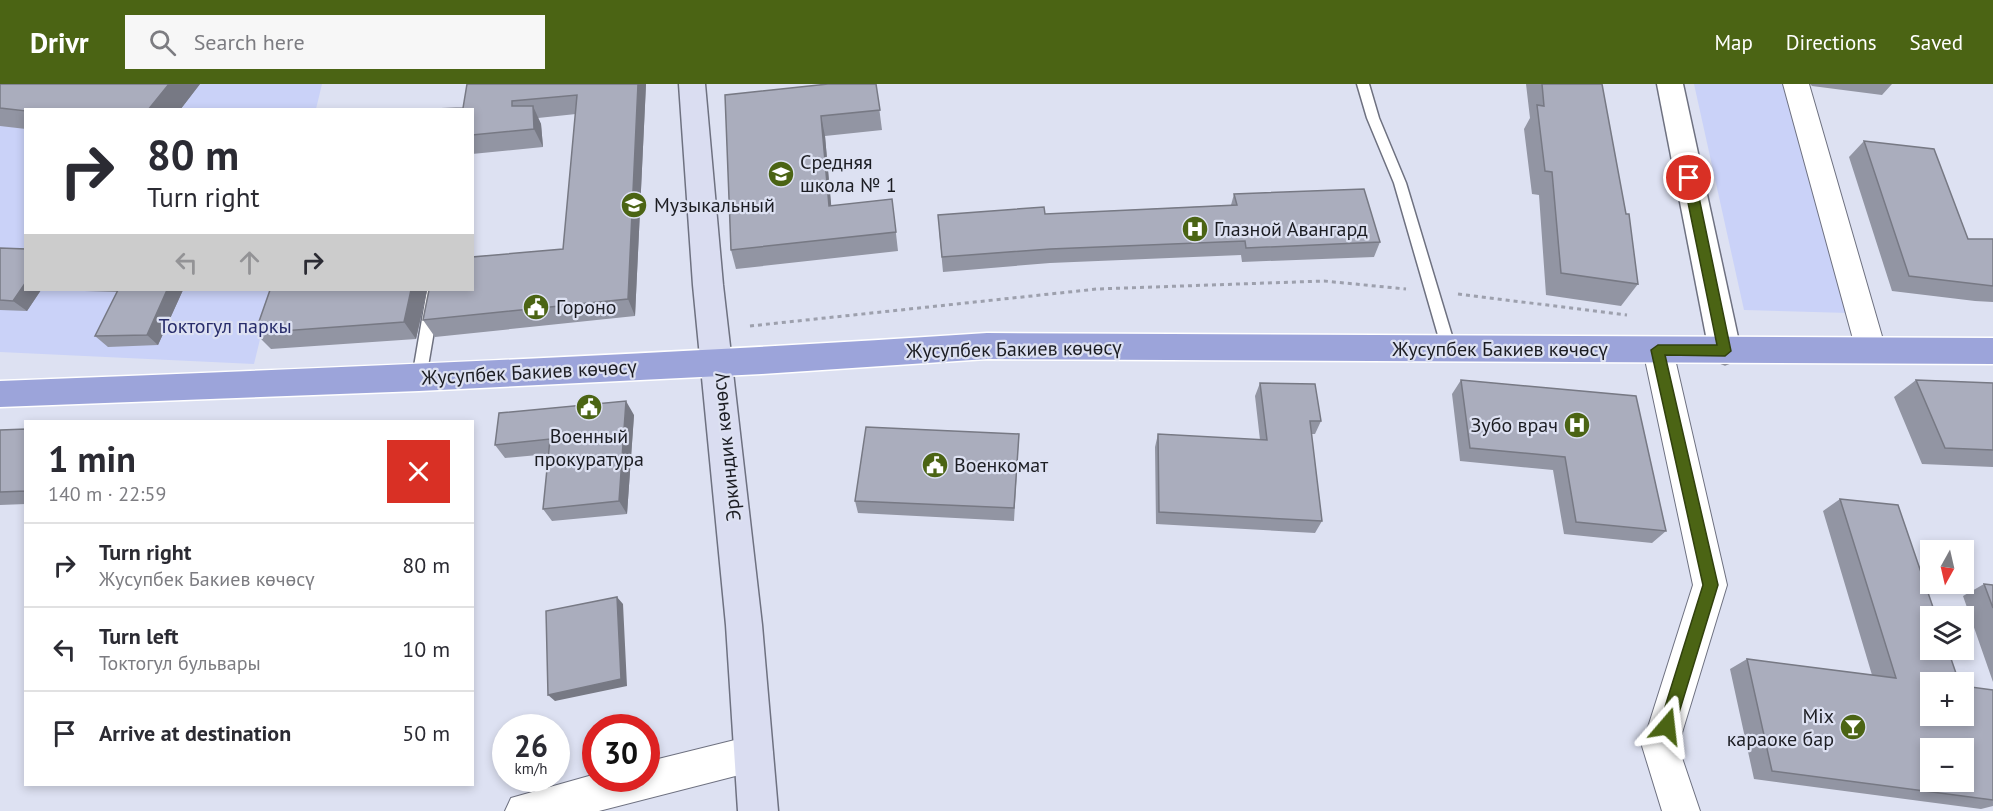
<!DOCTYPE html>
<html lang="en">
<head>
<meta charset="utf-8">
<style>
	:root { --surface:#fff; --page:#f7f7f7; --text:#2b2b33; --muted:#7c7c81; --line:#e1e1e2; --accent:#4b6414 }
	body { margin:0; font-family:"PT Sans",sans-serif; background:var(--page); color:var(--text); height:100vh; display:flex; flex-direction:column; font-size:22px; white-space:nowrap }
	* { box-sizing:border-box; margin:0 }
	p { font-size:20px; color:var(--muted) }
	.icon { flex:none; width:33px; height:33px; fill:none; stroke:currentColor; stroke-width:2; stroke-linecap:round; stroke-linejoin:round }
	.map { position:relative; flex:1; overflow:hidden }
	.panel { position:absolute; left:24px; top:336px; width:450px; height:366px; display:flex; flex-direction:column; background:var(--surface); border-radius:0px; box-shadow:0 3px 9px #0003 }
	.panel>* { flex:none }
	.top-card { position:absolute; left:24px; top:24px; width:450px; height:183px; border-radius:0px; box-shadow:0 3px 9px #0003; background:#fff; color:var(--text); overflow:hidden }
	.needle { width:39px; rotate:188deg }
	.fabs { position:absolute; left:1920px; top:456px; display:grid; gap:12px }
	.fabs a { display:grid; place-items:center; width:54px; height:54px; border-radius:0px; background:var(--surface); box-shadow:0 3px 9px #0003; font-size:30px }
	.speed { position:absolute; left:492px; top:630px; display:flex; gap:12px; font-size:30px; font-weight:700; text-align:center }
	.speed>* { display:grid; place-content:center; width:78px; height:78px; border-radius:50%; background:var(--surface); box-shadow:0 3px 9px #0003; line-height:1 }
	.speed small { font-size:15px; font-weight:400 }
	.speed .limit { border:9px solid #d22; background:#fff; color:#111 }
	.pin { position:absolute; display:grid; place-items:center; width:51px; height:51px; color:#fff; margin:-26px; border:3px solid #fff; border-radius:50%; box-shadow:0 2px 6px #0007 }
	.me { position:absolute; width:66px; margin:-33px; rotate:17deg; stroke-linejoin:round; filter:drop-shadow(0 0 4px #0008) }
	.turn { display:flex; align-items:center; gap:21px; height:126px; padding:0 24px; font-size:27px }
	.turn .icon { width:78px; height:78px; stroke-width:2.5 }
	.turn b { display:block; font-size:42px; line-height:51px }
	.lanes { display:flex; align-items:center; height:57px; padding:0 24px; background:#0003; justify-content:center; gap:30px; direction:ltr }
	.lanes .off { opacity:.35 }
	.round { display:grid; place-items:center; flex:none; width:63px; height:63px; border-radius:0px; background:var(--page) }
	.head { display:flex; align-items:center; justify-content:space-between; height:102px; padding:0 24px }
	h1 { font-size:36px; font-weight:800; line-height:45px }
	ul { padding:0; list-style:none }
	li { display:flex; align-items:center; gap:18px; height:84px; padding:0 24px; border-top:2px solid var(--line) }
	li div { flex:1 }
	li b { display:block; font-size:22px }
	li em { font-style:normal }
	header { display:flex; align-items:center; gap:36px; box-sizing:border-box; height:84px; padding:0 30px; background:var(--accent); color:#fff }
	header strong { font-size:28px }
	nav { display:flex; gap:33px; margin-inline-start:auto; font-size:21px }
	.search { width:420px; height:54px; background:var(--page); display:flex; align-items:center; gap:15px; box-sizing:border-box; padding:0 21px; border-radius:0px; color:var(--muted); font-size:22px }
	.map>svg:first-child { display:block }
	.green { fill:#cad2f8 }
	.lines { fill:none; stroke-linecap:round; stroke-linejoin:round }
	.service-casing { stroke:#6e7180; stroke-width:3 }
	.minor-casing { stroke:#6e7180; stroke-width:2 }
	.tertiary-casing { stroke:#6e7180; stroke-width:3 }
	.secondary-casing { stroke:#6e7180; stroke-width:3 }
	.trunk-casing { stroke:#fff; stroke-width:3 }
	.path { stroke:#9da0ad; stroke-width:3; stroke-dasharray:4 4; stroke-linecap:butt }
	.service { fill:#fff; fill-rule:evenodd }
	.minor { fill:#fff; fill-rule:evenodd }
	.tertiary { fill:#fff; fill-rule:evenodd }
	.secondary { fill:#daddf1; fill-rule:evenodd }
	.trunk { fill:#9ca4da; fill-rule:evenodd }
	.wall { fill:#9295a3 }
	.shaded-wall { fill:#777984 }
	.building { fill:#aaadbd; stroke:#777984; stroke-width:1.5; fill-rule:evenodd }
	.route { fill:#4b6414; stroke:#31410d; stroke-width:1.5 }
	.labels { text-anchor:middle; stroke-width:4.5; stroke-linejoin:round; paint-order:stroke }
	.poi-label { font-size:20px; fill:#1c1d23; stroke:#dde1f2; text-anchor:start }
	.park-label { font-size:20px; fill:#282d6b; stroke:#dde1f2 }
	.street-label { font-size:20px; fill:#1c1d23; stroke:#dde1f2 }
</style>
</head>
<body>
<header>
<strong>Drivr</strong>
<div class="search"><svg class="icon" aria-label="search" viewBox="0 0 24 24"><circle cx="10" cy="10" r="6"/><path d="M15 15l6 6"/></svg>Search here</div>
<nav><a>Map</a><a>Directions</a><a>Saved</a></nav>
</header>
<div class="map">
<svg width="1993" height="727" viewBox="0 0 1993 727">
	<rect width="100%" height="100%" fill="#dde1f2"/>
	<path class="green" d="M 0,0 L 322,0 L 316,25 L 26,26 L 26,206 L 272,206 L 254,280 L 0,268 Z
		M 1694,0 L 1785,0 L 1849,229 L 1744,226 Z"/>
	<g class="lines">
		<defs>
			<path id="service" d="M 1357,0 L 1369,0 L 1379,34 L 1406,99 L 1456,265 L 1454,269 L 1444,269 L 1442,265 L 1394,99 L 1367,34 Z
				M 427,206 L 441,206 L 426,294 L 424,298 L 414,298 L 412,294 Z"/>
			<path id="minor" d="M 1783,0 L 1809,0 L 1886,266 L 1882,275 L 1871,278 L 1860,275 L 1856,266 Z
				M 1658,254 L 1669,257 L 1673,266 L 1727,501 L 1678,662 L 1700,727 L 1662,727 L 1642,662 L 1693,501 L 1643,266 L 1647,257 Z
				M 755,651 L 768,656 L 773,669 L 768,682 L 755,687 L 599,727 L 505,727 L 511,714 L 596,690 L 596,694 L 646,694 L 646,678 Z"/>
			<path id="tertiary" d="M 1657,0 L 1683,0 L 1741,267 L 1736,276 L 1725,280 L 1714,276 L 1709,267 Z"/>
			<path id="secondary" d="M 679,0 L 705,0 L 723,201 L 762,541 L 778,727 L 738,727 L 726,541 L 693,201 Z"/>
			<path id="trunk" d="M 987,249 L 1993,254 L 1993,280 L 987,275 L 762,290 L 419,307 L 0,323 L 0,297 C 329,284 658,271 987,249 Z"/>
		</defs>
		<use href="#service" class="service-casing"/>
		<use href="#minor" class="minor-casing"/>
		<use href="#tertiary" class="tertiary-casing"/>
		<use href="#secondary" class="secondary-casing"/>
		<use href="#trunk" class="trunk-casing"/>
		<path class="path" d="M 1458,210 L 1627,231
			M 750,242 L 1097,205 L 1324,197 L 1406,205"/>
		<use href="#service" class="service"/>
		<use href="#minor" class="minor"/>
		<use href="#tertiary" class="tertiary"/>
		<use href="#secondary" class="secondary"/>
		<use href="#trunk" class="trunk"/>
	</g>
	<path class="wall" d="M 0,0 L 200,0 L 180,26 L 26,26 L 26,45 L 0,42 Z
		M 467,0 L 646,0 L 635,232 L 435,253 L 423,236 L 563,165 L 576,30 L 538,34 L 541,40 L 543,63 L 472,70 L 472,26 L 463,24 Z
		M 876,0 L 882,46 L 825,52 L 831,122 L 892,115 L 898,167 L 736,185 L 731,166 L 725,11 Z
		M 1526,0 L 1602,0 L 1638,200 L 1621,222 L 1546,211 L 1539,111 L 1532,110 L 1524,45 L 1530,34 Z
		M 1810,0 L 1892,0 L 1882,11 L 1812,2 Z
		M 1864,57 L 1968,155 L 1993,155 L 1993,218 L 1975,217 L 1892,207 L 1849,73 Z
		M 1234,110 L 1380,158 L 1374,173 L 1242,178 L 1241,171 L 1050,179 L 943,188 L 939,145 L 1045,130 L 1231,121 Z
		M 0,164 L 26,206 L 41,206 L 27,227 L 0,226 Z
		M 53,206 L 183,206 L 158,261 L 108,263 L 95,252 L 117,208 Z
		M 270,206 L 427,206 L 416,255 L 271,265 L 255,249 Z
		M 1461,296 L 1666,447 L 1652,459 L 1564,450 L 1553,386 L 1460,377 L 1452,310 Z
		M 1916,296 L 1993,299 L 1993,383 L 1922,380 L 1894,313 Z
		M 1260,299 L 1321,337 L 1315,350 L 1311,350 L 1322,437 L 1315,449 L 1156,440 L 1155,363 L 1158,350 L 1260,356 L 1255,312 Z
		M 634,331 L 627,430 L 552,437 L 543,425 L 549,370 L 505,374 L 495,361 Z
		M 26,345 L 26,420 L 0,421 L 0,346 Z
		M 1019,350 L 1014,437 L 858,429 L 855,417 Z
		M 1840,415 L 1930,598 L 1993,606 L 1993,722 L 1981,725 L 1754,695 L 1730,585 L 1747,575 L 1872,591 L 1823,427 Z
		M 1984,500 L 1993,501 L 1993,598 L 1963,512 Z"/>
	<path class="shaded-wall" d="M 169,0 L 200,0 L 180,26 L 148,26 Z
		M 638,0 L 646,0 L 635,232 L 628,215 Z
		M 533,22 L 541,40 L 543,63 L 534,45 Z
		M 821,32 L 825,52 L 833,141 L 829,122 Z
		M 26,198 L 26,206 L 41,206 L 27,227 L 13,217 Z
		M 167,206 L 183,206 L 158,261 L 147,251 Z
		M 411,206 L 427,206 L 416,255 L 404,238 Z
		M 626,317 L 634,331 L 627,430 L 619,417 Z
		M 617,513 L 623,520 L 627,602 L 555,617 L 548,611 Z"/>
	<path class="building" d="M 0,0 L 169,0 L 148,26 L 26,26 L 26,27 L 0,24 Z
		M 467,0 L 638,0 L 628,215 L 423,236 L 429,206 L 472,206 L 472,173 L 563,165 L 577,11 L 512,17 L 512,22 L 533,22 L 534,45 L 472,51 L 472,26 L 405,26 L 463,24 Z
		M 828,0 L 876,0 L 880,26 L 821,32 L 829,122 L 892,115 L 896,148 L 731,166 L 725,11 Z
		M 1542,0 L 1602,0 L 1626,130 L 1629,130 L 1638,200 L 1561,189 L 1552,88 L 1545,87 L 1537,21 L 1544,22 Z
		M 1864,57 L 1934,65 L 1968,155 L 1993,155 L 1993,202 L 1909,192 Z
		M 1364,105 L 1380,158 L 1246,164 L 1245,157 L 1050,165 L 942,173 L 938,131 L 1044,123 L 1045,130 L 1237,121 L 1234,110 Z
		M 0,164 L 26,165 L 26,198 L 13,217 L 0,216 Z
		M 118,206 L 167,206 L 147,251 L 95,252 Z
		M 270,206 L 411,206 L 404,238 L 255,249 Z
		M 1461,296 L 1636,312 L 1666,447 L 1576,438 L 1565,373 L 1470,364 Z
		M 1916,296 L 1993,299 L 1993,366 L 1945,364 Z
		M 1260,299 L 1315,300 L 1321,337 L 1310,337 L 1322,437 L 1159,428 L 1158,350 L 1267,356 Z
		M 626,317 L 619,417 L 543,425 L 550,355 L 495,361 L 499,329 Z
		M 866,343 L 1019,350 L 1014,424 L 855,417 Z
		M 26,345 L 26,407 L 0,408 L 0,346 Z
		M 1840,415 L 1898,421 L 1936,532 L 1930,532 L 1930,566 L 1948,566 L 1959,598 L 1930,598 L 1930,632 L 1964,632 L 1964,602 L 1993,606 L 1993,716 L 1772,687 L 1747,575 L 1896,594 ZM 1930,664 L 1964,664 L 1964,698 L 1930,698 Z
		M 1984,500 L 1993,501 L 1993,524 Z
		M 617,513 L 621,595 L 548,611 L 546,527 Z"/>
	<path class="route" d="M 1689,90 L 1695,94 L 1731,267 L 1725,272 L 1665,271 L 1718,501 L 1675,642 L 1672,647 L 1667,649 L 1661,647 L 1659,642 L 1703,501 L 1651,266 L 1658,261 L 1717,261 L 1683,94 Z"/>
	<defs>
		<symbol id="school-disc" viewBox="-11 -11 22 22"><circle r="9.5" fill="#4b6414" stroke="#dde1f2"/><path d="M0-5L7-2L0 1L-7-2ZM-4 1L0 2.5L4 1V4Q0 6-4 4Z" fill="#fff"/></symbol>
		<symbol id="hospital-disc" viewBox="-11 -11 22 22"><circle r="9.5" fill="#4b6414" stroke="#dde1f2"/><path d="M-5-5h3v3.5h4V-5h3V5h-3V1.5h-4V5h-3Z" fill="#fff"/></symbol>
		<symbol id="civic-disc" viewBox="-11 -11 22 22"><circle r="9.5" fill="#4b6414" stroke="#dde1f2"/><path d="M-.6-6.5H3V-4.5H.6V-3L4-1V1h2V6H-6V1h2V-1L-.6-3ZM-1.2 2.5V6h2.4V2.5Z" fill="#fff"/></symbol>
		<symbol id="bar-disc" viewBox="-11 -11 22 22"><circle r="9.5" fill="#4b6414" stroke="#dde1f2"/><path d="M-6-5H6L.8 .8V4.5H3.5V6h-7V4.5H-.8V.8Z" fill="#fff"/></symbol>
	</defs>
	<g fill-rule="evenodd">
		<use href="#school-disc" x="766" y="75" width="30" height="30"/>
		<use href="#school-disc" x="619" y="106" width="30" height="30"/>
		<use href="#hospital-disc" x="1180" y="130" width="30" height="30"/>
		<use href="#civic-disc" x="521" y="208" width="30" height="30"/>
		<use href="#civic-disc" x="574" y="308" width="30" height="30"/>
		<use href="#hospital-disc" x="1562" y="326" width="30" height="30"/>
		<use href="#civic-disc" x="920" y="366" width="30" height="30"/>
		<use href="#bar-disc" x="1838" y="628" width="30" height="30"/>
	</g>
	<g class="labels">
		<g class="poi-label">
			<text x="800" y="85">Средняя<tspan x="800" dy="23">школа № 1</tspan></text>
			<text x="654" y="128">Музыкальный</text>
			<text x="1214" y="152">Глазной Авангард</text>
			<text x="556" y="230">Гороно</text>
			<text x="1558" y="348" text-anchor="end">Зубо врач</text>
			<text x="589" y="359" text-anchor="middle">Военный<tspan x="589" dy="23">прокуратура</tspan></text>
			<text x="954" y="388">Военкомат</text>
			<text x="1834" y="639" text-anchor="end">Mix<tspan x="1834" dy="23">караоке бар</tspan></text>
		</g>
		<g class="park-label">
			<text x="225" y="249">Токтогул паркы</text>
		</g>
		<g class="street-label">
			<text transform="translate(1014 265) rotate(-1)" y="7">Жусупбек Бакиев көчөсү</text>
			<text x="1500" y="272">Жусупбек Бакиев көчөсү</text>
			<text transform="translate(529 288) rotate(-3)" y="7">Жусупбек Бакиев көчөсү</text>
			<text transform="translate(726 363) rotate(-96)" y="7">Эркиндик көчөсү</text>
		</g>
	</g>
</svg>
<div class="fabs">
<a><svg class="needle" viewBox="-14 -14 28 28"><path d="M0-13l5 13h-10z" fill="#e53935"/><path d="M0 13l5-13h-10z" fill="#7c7c81"/></svg></a>
<a><svg class="icon" aria-label="layers" viewBox="0 0 24 24"><path d="M12 4l9 5-9 5-9-5zM3 14l9 5 9-5"/></svg></a>
<a>+</a>
<a>−</a>
</div>
<div class="speed"><div>26<small>km/h</small></div><div class="limit">30</div></div>
<div class="pin" style="left:1689px;top:94px;background:#d93025"><svg class="icon" aria-label="arrive" viewBox="0 0 24 24"><path d="M6 21V4h12l-3 4 3 4H6"/></svg></div>
<svg class="me" style="left:1667px;top:642px" viewBox="-20 -20 40 40"><path d="M0-17L14 15 0 8-14 15z" fill="#4b6414" stroke="#fff" stroke-width="4"/></svg>
<div class="top-card">
<div class="turn"><svg class="icon" aria-label="right" viewBox="0 0 24 24"><path d="M7 20v-9h11M14 6l5 5-5 5"/></svg><div><b>80 m</b>Turn right</div></div>
<div class="lanes"><svg class="icon off" aria-label="left" viewBox="0 0 24 24"><path d="M17 20v-9H6M10 6l-5 5 5 5"/></svg><svg class="icon off" aria-label="ahead" viewBox="0 0 24 24"><path d="M12 20V5M6 11l6-6 6 6"/></svg><svg class="icon" aria-label="right" viewBox="0 0 24 24"><path d="M7 20v-9h11M14 6l5 5-5 5"/></svg></div>
</div>
<section class="panel">
<div class="head"><div><h1>1 min</h1><p>140 m · 22:59</p></div><a class="round" style="background:#d93025;color:#fff"><svg class="icon" aria-label="close" viewBox="0 0 24 24"><path d="M6 6l12 12M18 6L6 18"/></svg></a></div>
<ul>
<li><svg class="icon" aria-label="right" viewBox="0 0 24 24"><path d="M7 20v-9h11M14 6l5 5-5 5"/></svg><div><b>Turn right</b><p>Жусупбек Бакиев көчөсү</p></div><em>80 m</em></li>
<li><svg class="icon" aria-label="left" viewBox="0 0 24 24"><path d="M17 20v-9H6M10 6l-5 5 5 5"/></svg><div><b>Turn left</b><p>Токтогул бульвары</p></div><em>10 m</em></li>
<li><svg class="icon" aria-label="arrive" viewBox="0 0 24 24"><path d="M6 21V4h12l-3 4 3 4H6"/></svg><div><b>Arrive at destination</b></div><em>50 m</em></li>
</ul>
</section>
</div>
</body>
</html>
